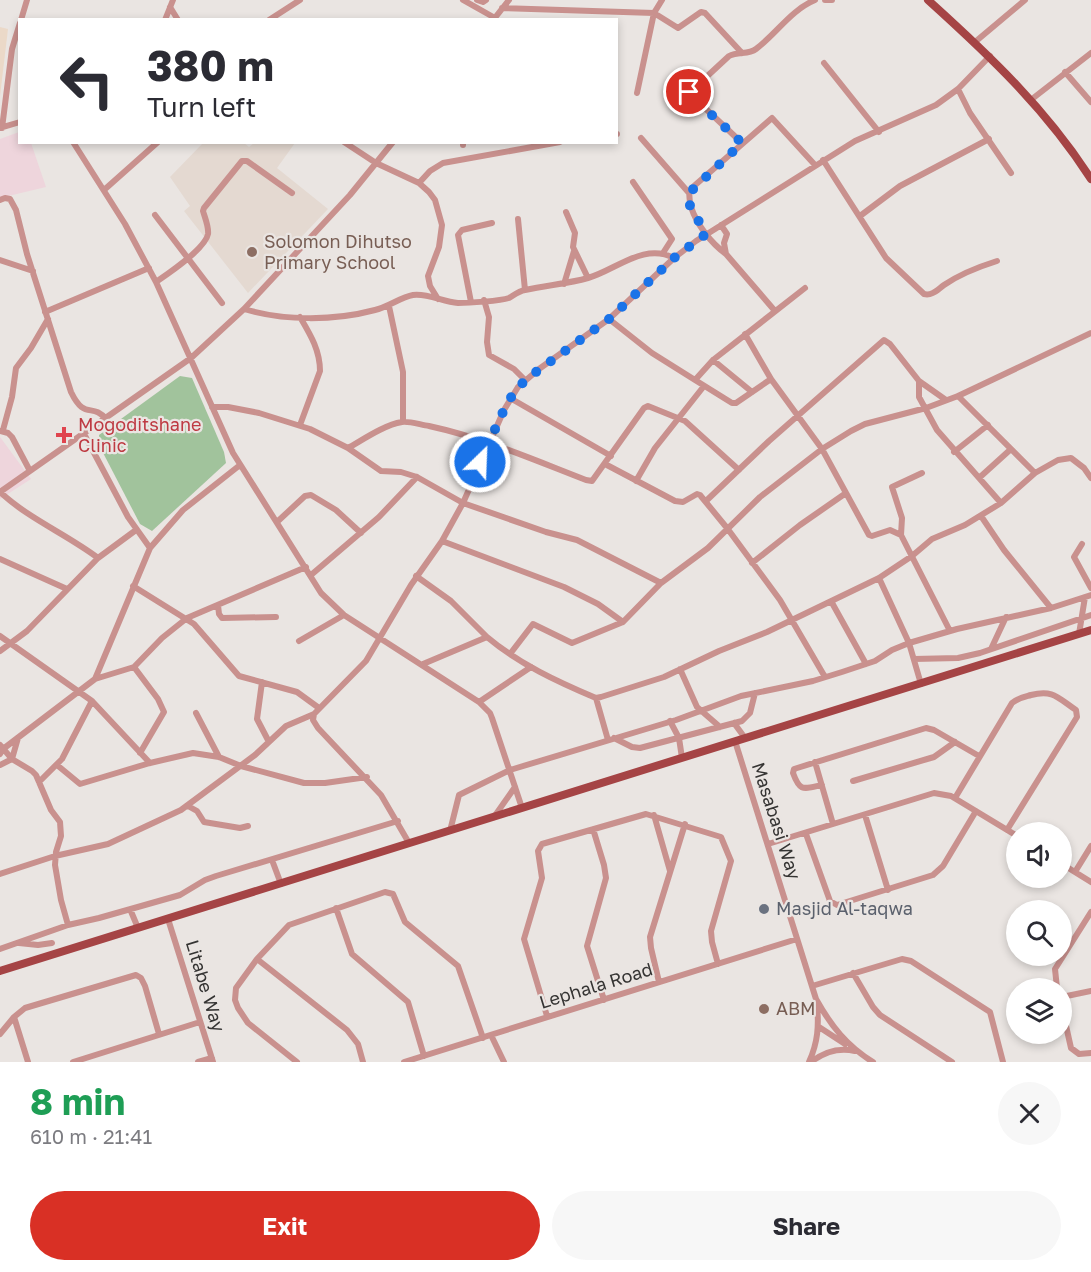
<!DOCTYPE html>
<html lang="en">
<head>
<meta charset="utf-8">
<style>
	:root { --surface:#fff; --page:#f7f7f7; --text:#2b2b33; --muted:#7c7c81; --accent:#d93025 }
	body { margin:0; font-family:"Golos Text",sans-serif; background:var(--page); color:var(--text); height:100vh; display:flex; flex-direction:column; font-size:22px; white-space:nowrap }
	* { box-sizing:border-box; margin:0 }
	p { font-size:20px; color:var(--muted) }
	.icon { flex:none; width:33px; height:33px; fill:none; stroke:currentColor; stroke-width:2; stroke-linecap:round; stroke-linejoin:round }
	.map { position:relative; height:1062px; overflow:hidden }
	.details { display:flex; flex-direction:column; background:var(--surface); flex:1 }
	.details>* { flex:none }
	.banner { position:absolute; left:18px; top:18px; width:600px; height:126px; border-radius:0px; box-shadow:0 3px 9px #0003; background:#fff; color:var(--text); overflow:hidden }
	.tools { position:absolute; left:1006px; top:822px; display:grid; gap:12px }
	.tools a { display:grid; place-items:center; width:66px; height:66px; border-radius:50%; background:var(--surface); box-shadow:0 3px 9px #0003; font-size:30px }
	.pin { position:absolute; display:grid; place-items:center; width:51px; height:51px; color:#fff; margin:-26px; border:3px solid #fff; border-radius:50%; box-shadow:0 2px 6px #0007 }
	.me { position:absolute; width:66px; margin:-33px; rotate:24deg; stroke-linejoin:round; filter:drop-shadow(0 0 4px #0008) }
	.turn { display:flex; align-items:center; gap:21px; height:126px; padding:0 30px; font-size:27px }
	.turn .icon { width:78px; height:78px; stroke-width:2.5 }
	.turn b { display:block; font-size:42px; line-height:51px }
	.round { display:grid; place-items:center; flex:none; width:63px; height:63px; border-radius:32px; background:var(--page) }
	.head { display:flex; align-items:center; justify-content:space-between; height:102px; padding:0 30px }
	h1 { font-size:36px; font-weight:700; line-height:45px; color:#1e9e55 }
	.primary-button { display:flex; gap:12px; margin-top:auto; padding:12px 30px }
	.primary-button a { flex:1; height:69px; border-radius:36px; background:var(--accent); color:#fff; font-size:24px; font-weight:700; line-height:69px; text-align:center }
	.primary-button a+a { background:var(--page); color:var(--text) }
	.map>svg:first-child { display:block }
	.commercial { fill:#eed5dc }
	.industrial { fill:#ebd9c8 }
	.built { fill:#e4d9d1 }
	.green { fill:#a1c39c }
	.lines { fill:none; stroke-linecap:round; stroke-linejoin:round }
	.minor { stroke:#c9918e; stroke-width:6 }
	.major { stroke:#a54445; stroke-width:8 }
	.route { stroke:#1a73e8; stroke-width:10; stroke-dasharray:0 18 }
	.education-dot { fill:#8d6e63; stroke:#eae5e2; stroke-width:2 }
	.health-dot { fill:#e0444e; stroke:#eae5e2; stroke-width:2 }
	.worship-dot { fill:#6b7280; stroke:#eae5e2; stroke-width:2 }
	.labels { text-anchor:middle; stroke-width:4.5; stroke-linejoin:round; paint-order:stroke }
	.education-label { font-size:18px; fill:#785e54; stroke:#eae5e2; text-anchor:start }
	.health-label { font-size:18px; fill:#be3a42; stroke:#eae5e2; text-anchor:start }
	.street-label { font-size:18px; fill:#353433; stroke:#eae5e2 }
	.worship-label { font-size:18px; fill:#5b616d; stroke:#eae5e2; text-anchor:start }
</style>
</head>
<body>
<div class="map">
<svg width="1091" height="1062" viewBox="0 0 1091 1062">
	<rect width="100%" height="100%" fill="#eae5e2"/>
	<path class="commercial" d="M 19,132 L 20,142 L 31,143 L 46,187 L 0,198 L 0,139 Z
		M 0,437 L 31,479 L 0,499 Z"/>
	<path class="industrial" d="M 0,27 L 8,29 L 0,96 Z"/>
	<path class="built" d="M 203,143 L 244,143 L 249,147 L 254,143 L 295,143 L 277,168 L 328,209 L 248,293 L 184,211 L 190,206 L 170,177 Z"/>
	<path class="green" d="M 180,376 L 192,378 L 224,452 L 226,463 L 152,531 L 140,524 L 100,447 L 99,435 Z"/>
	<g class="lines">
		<path class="minor" d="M 463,0 L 495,18
			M 477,0 L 483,2 L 486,0
			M 825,0 L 832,0
			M 170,7 L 178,20
			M 502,8 L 654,13 L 662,0
			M 494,19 L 509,0
			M 21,20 L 27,0
			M 165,20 L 173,0
			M 269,20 L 300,0
			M 975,42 L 1025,0
			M 824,63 L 879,132
			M 1065,72 L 1091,102
			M 958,89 L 970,113 L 1011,173
			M 637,93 L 654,13 L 678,28 L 701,12 L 705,13 L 742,53
			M 1032,99 L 1091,53
			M 0,128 L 20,122
			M 2,128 L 12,49 L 20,23
			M 616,134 L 617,134
			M 641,138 L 689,193
			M 73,142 L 125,224 L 156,282 L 233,453 L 321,593 L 344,615 L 479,702 L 490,713 L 492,718 L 522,808
			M 344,142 L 376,163 L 419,183 L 429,192 L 435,200 L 442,225 L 439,247 L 428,276 L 430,286 L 438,299
			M 463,142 L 463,145
			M 742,143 L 689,93 L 729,56 C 738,51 748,55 756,49 C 776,34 791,10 815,0
			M 823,160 L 886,258 L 924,294 C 932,296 937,290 944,285 C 960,274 978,267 997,261
			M 633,182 L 672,239 L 663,253
			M 419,183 L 430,171 L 443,163 L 560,142
			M 104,190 L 158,142
			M 0,200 L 5,198 L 10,199 L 16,210 L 27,254 L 71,392 C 85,421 92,402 106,419
			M 566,212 L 575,233 L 573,247 L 588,278
			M 155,215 L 222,303
			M 860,216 L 900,186 L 989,139
			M 518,219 L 525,290
			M 721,225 L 727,234 L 724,243 L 726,254 L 775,311
			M 726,254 C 711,243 697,225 691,207 C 689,202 690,197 689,193 L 694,186 L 772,118 L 815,165
			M 0,260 L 33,271
			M 156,282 C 169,273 205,249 208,234 C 209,227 205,218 203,211 L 204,208 L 242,161 L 247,161 L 292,193
			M 564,284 L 574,251
			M 484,300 L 489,317 L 487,342 L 489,355 L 514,369 L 525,380
			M 471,302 L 458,235 L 462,230 L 492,223
			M 389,306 L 403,372 L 403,421
			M 244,309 C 284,321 334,321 375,310 C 388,307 401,297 413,295 C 428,293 443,302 458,303 C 469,303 500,301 509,298 C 514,295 519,291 525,290 C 546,285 567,284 588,278 C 616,270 644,242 674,258
			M 45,312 L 149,268
			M 609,319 L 652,353 L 695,380 L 713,360 L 805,288
			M 745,334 L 771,379 L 822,449 L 869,535 L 872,536 L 890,530 L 901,535 L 950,631
			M 713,360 L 752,392
			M 695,380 L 732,403 L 736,403 L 771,379
			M 919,381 L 946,400
			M 958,396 L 1035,473
			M 510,398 L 611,456
			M 212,407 L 228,407 L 259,413 L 310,429 L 348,448 L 381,471 L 401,472 L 417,477 L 463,503 L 546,532 L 577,540 L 661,583
			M 300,425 L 320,371 C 320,350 310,334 300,317
			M 3,430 L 12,397 L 16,368 L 31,348 L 48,319
			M 0,431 L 8,433 L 12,437 L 30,471
			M 84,434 L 128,517 L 150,548
			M 348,448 C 364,439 384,425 402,422 C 410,421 421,425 429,426 C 484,438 534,460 586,480 L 592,481 L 644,408 L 648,406 L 685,421 L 739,470
			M 954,452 L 988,425
			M 605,464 L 675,501 L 683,502 L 697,494 L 700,495 L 727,528 L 780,600 L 825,677
			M 979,478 L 1011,449
			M 636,481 L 655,448 L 704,386
			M 0,492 L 191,358 L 244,309 L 350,195 L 393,142
			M 0,492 C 29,519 66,534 98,558
			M 706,501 L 769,441 L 884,340 L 890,344 L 919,381 L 919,397 L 937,430 L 1001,503
			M 981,516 L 1004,550 L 1051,608
			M 277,522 L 305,496 L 311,495 L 336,510 L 361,533
			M 901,535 L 902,518 L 892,487 L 922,473
			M 442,541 L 564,587 L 598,604 L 623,622
			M 1082,544 L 1074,557 L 1091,588
			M 0,559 L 67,589
			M 752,563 L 800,525 L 846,493
			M 311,575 L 379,517 L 417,477
			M 416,576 L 451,601 L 487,637
			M 879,578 L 909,643 L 921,684
			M 133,586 L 194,624 L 239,676 L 297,692 L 319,708
			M 831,601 L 866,664
			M 218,605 L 219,614 L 222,618 L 276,617
			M 1079,634 L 1085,597
			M 0,636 L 92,701 L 150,763
			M 299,641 L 344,615
			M 991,649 L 1006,617
			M 0,651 L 27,631 L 98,558 L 136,530
			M 510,654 L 533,624 L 572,643 L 623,622 L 661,583 L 708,548 L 760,497 L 822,449 L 851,431 L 865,424 L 926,408 L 958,396 L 1091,333
			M 914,659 L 958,658 L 980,653 L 1091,615
			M 423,664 L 487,637 C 519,664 558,682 596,698 L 601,697 L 664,677 L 719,651 L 767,632 L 879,578 L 912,556 L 932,539 L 965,525 L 1001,503 L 1035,473 L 1058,460 L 1071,458 L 1084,468 L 1091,478
			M 680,669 L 697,707 L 720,727
			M 95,679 L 150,548 L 183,510 L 240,465
			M 262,682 L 257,719 L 269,742
			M 596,698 L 608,740
			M 479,702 L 531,667
			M 196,713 L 219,757
			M 670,721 L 679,738 L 682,758
			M 734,723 L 745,738
			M 614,738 L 632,747 L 640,748 L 742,721 L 750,713 L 755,693
			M 735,741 L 816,999 C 831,1026 847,1046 873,1062
			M 0,745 L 12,759 L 32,771 L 36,775 L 51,810 L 60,822 L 61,836 L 56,852 L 55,865 L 61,900 L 68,925
			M 140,753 L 164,712 L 158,699 L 134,667 L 162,638 L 187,618 L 306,567
			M 0,754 L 3,749 L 95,679 L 134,667
			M 815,762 L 833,824
			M 0,765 L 12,759 L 18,738
			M 57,765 L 80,784 L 150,763 L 193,753 L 219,757 L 241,766 L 304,783 L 325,783 L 367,777
			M 853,781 L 934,757 L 955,742
			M 39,782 L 62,759 L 92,701
			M 822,785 C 803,789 800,792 793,773 L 794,769 L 926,728 L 934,730 L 979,756
			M 955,798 L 1012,703 C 1018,698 1024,697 1031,695 C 1053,689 1058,698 1076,710 L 1077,717 L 1007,830
			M 188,806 L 197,811 L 204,822 L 240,828 L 248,826
			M 654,815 L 670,871
			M 865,815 L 888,890
			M 494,817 L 515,787
			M 593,829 L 604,865 L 606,878 L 587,946 L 604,1000
			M 450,831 L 459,795 L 510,770 L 676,720 L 741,696 L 813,681 L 842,672 L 875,661 L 892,650 L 909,643 L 957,629 L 1051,608 L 1091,595
			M 806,834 L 830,901 L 837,905 L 933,875 L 943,866 L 976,811
			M 409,843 L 381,795 L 318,728 L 313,720 L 314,714 L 366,661 L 411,585 L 442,541 L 463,503 L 504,410 L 518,387 L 539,369 L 609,319 L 674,258 L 696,241 L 855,141 L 936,105 L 958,89 L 990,56
			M 768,844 L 934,793 L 951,796 L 1017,836
			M 272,860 L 281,884
			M 1062,864 L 1091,882
			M 1075,872 L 1091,846
			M 0,874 L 55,856 L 108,844 L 181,810 L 255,755 L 286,726 L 314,714
			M 336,908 L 352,954 L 408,1002 L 424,1056
			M 130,909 L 138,928
			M 168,919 L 213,1062
			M 19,943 L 38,945 L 52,943
			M 0,949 L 68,925 L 99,918 L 180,895 L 205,880 L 216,876 L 398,821
			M 257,959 L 347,1030 L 358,1044 L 363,1062
			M 853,973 L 873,1007 L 880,1015 L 952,1062
			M 659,982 L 651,948 L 650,937 L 685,824
			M 812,986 L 902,959 L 911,961 L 990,1012 L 1003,1062
			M 1057,988 L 1055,969 L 1091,912
			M 1062,997 L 1091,991
			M 1062,1008 L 1071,1048 L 1079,1054 L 1091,1053
			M 547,1016 L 524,939 L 542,878 L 538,851 L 542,844 L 646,814 L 721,837 L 731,861 L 711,931 L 712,942 L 718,964
			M 14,1017 L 28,1062
			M 819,1027 L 845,1044
			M 0,1034 L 14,1017 L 25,1008 L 136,975 L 141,978 L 145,986 L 159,1034
			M 491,1035 L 504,1062
			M 73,1062 L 200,1022
			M 198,1062 L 212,1058
			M 297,1062 L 248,1023 L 238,1008 L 235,1000 L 236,988 L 257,959 L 289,925 L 385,892 L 393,894 L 405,922 L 458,966 L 483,1038
			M 404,1062 L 797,939
			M 809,1062 C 818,1042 819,1026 817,1004
			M 811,1062 C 824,1052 838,1047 855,1051"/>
		<path class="major" d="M 928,0 C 990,56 1046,109 1091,179
			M 0,971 L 1091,630"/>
	</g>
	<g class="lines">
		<path class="route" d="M 480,462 L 508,401 L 525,380 L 609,319 L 674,258 L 706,234 L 690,206 L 689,193 L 742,143 L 689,94 L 689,92"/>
	</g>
	<g class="education-dot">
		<circle cx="252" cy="252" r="6"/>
		<circle cx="764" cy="1009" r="6"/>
	</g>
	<path class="health-dot" d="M61 426h6v6h6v6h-6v6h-6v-6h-6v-6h6z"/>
	<circle class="worship-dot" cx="764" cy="909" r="6"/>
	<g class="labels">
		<g class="education-label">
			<text x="264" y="248">Solomon Dihutso<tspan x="264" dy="21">Primary School</tspan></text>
			<text x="776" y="1015">ABM</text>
		</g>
		<g class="health-label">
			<text x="78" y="431">Mogoditshane<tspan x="78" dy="21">Clinic</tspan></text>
		</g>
		<g class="street-label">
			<text transform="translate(776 821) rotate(72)" y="6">Masabasi Way</text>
			<text transform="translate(205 986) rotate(73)" y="6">Litabe Way</text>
			<text transform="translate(596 986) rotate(-17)" y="6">Lephala Road</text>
		</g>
		<g class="worship-label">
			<text x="776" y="915">Masjid Al-taqwa</text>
		</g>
	</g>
</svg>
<div class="tools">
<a><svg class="icon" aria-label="sound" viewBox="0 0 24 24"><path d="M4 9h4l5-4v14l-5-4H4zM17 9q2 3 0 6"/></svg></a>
<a><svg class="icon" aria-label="search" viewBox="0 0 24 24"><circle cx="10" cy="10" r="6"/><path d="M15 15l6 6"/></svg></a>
<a><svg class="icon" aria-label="layers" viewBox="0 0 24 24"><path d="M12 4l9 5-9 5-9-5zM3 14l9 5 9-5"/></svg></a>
</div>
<div class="pin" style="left:689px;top:92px;background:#d93025"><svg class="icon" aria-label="arrive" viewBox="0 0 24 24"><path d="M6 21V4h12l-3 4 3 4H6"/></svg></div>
<svg class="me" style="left:480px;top:462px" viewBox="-20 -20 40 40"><circle r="17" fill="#1a73e8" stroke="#fff" stroke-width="3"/><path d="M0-11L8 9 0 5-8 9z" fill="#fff"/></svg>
<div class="banner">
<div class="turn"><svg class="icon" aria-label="left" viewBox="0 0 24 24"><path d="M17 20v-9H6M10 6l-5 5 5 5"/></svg><div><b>380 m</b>Turn left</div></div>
</div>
</div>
<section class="details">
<div class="head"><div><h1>8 min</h1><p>610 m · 21:41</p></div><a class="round"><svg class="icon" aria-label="close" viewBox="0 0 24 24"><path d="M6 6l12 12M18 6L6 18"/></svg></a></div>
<div class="primary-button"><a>Exit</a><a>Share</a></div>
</section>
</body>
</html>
